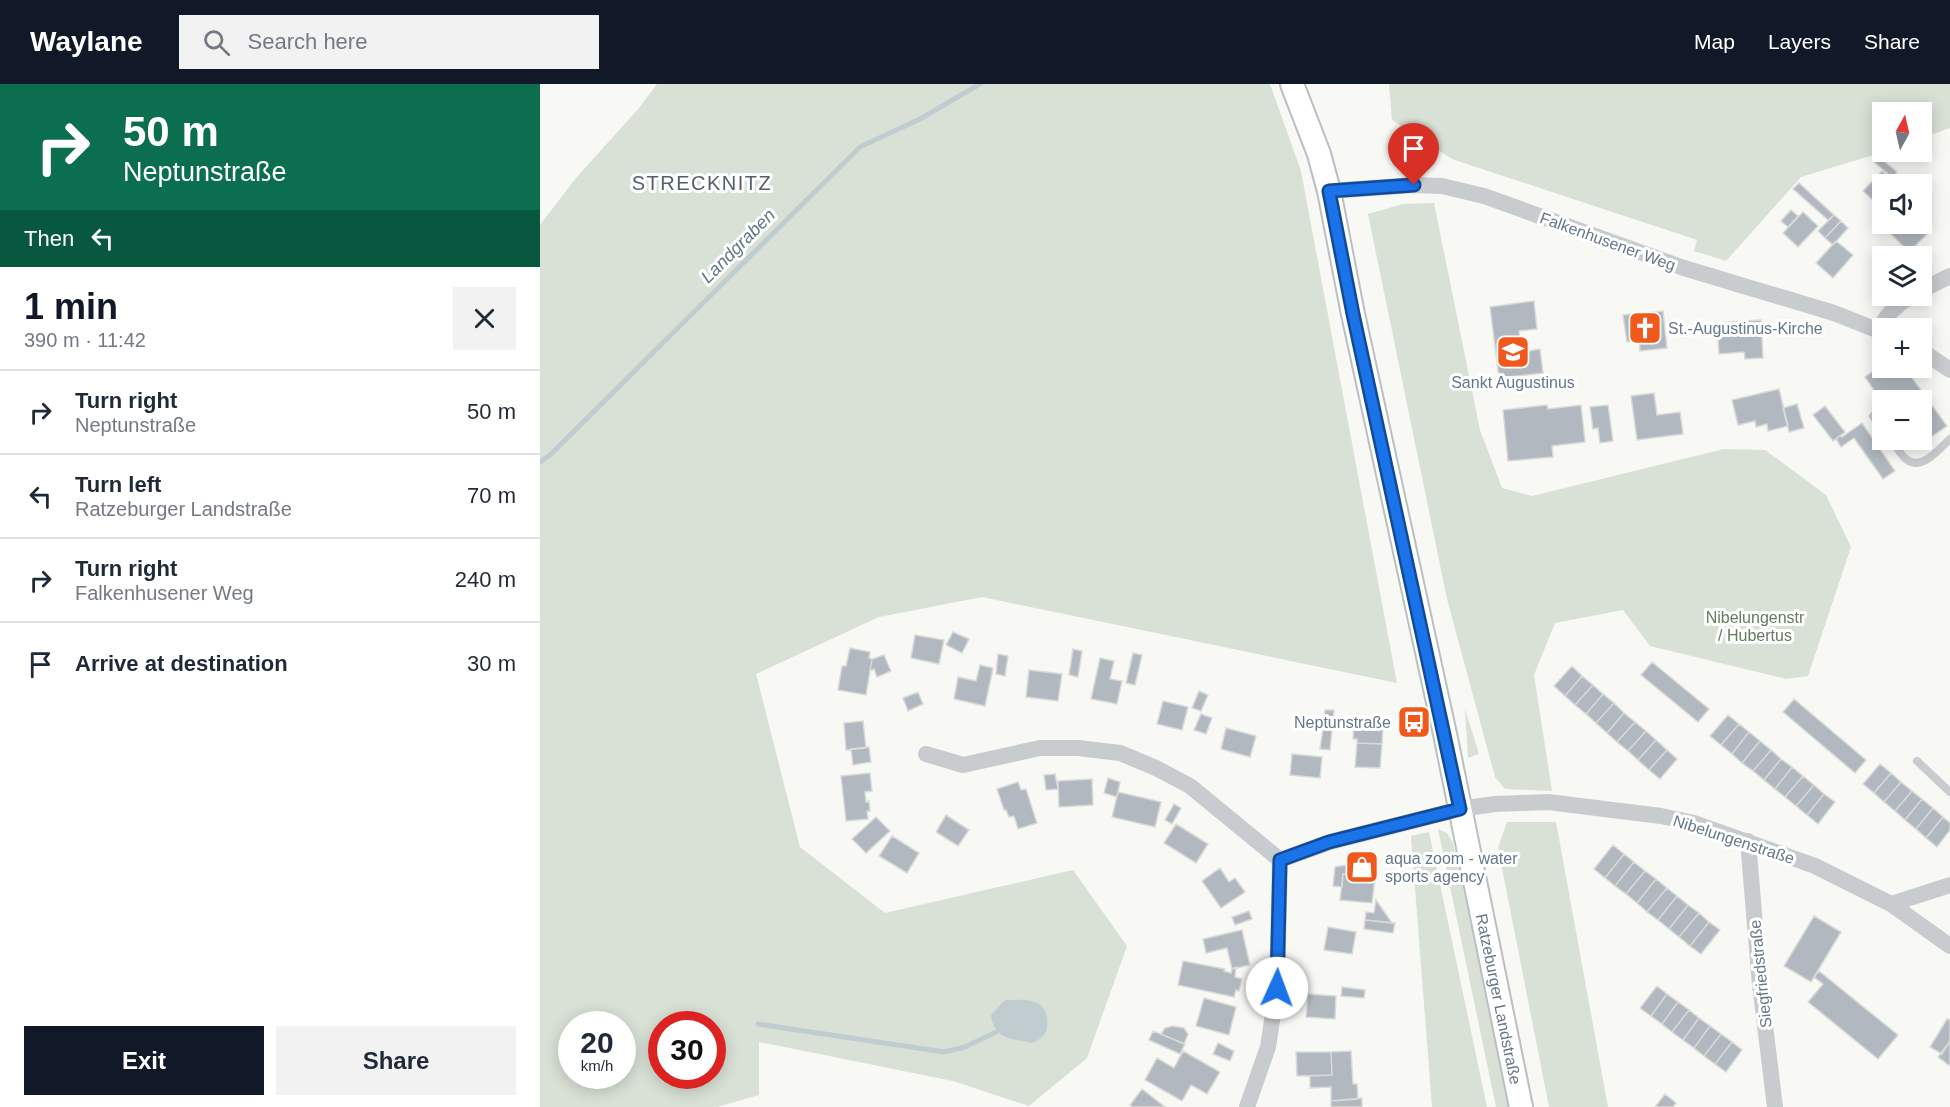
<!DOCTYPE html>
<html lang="en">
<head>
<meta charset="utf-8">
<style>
	:root { --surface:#fff; --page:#f2f2f3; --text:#1f2937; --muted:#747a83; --line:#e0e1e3; --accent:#111827 }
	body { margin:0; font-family:Helvetica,sans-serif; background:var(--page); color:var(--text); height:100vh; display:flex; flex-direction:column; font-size:22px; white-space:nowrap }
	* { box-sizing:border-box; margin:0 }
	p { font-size:20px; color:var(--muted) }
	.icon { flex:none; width:33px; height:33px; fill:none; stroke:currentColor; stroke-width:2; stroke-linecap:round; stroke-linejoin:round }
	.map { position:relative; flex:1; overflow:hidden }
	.panel { display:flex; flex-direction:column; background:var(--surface); width:540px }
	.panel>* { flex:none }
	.guide { background:#0b6e4f; color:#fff; overflow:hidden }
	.needle { width:39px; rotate:8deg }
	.controls { position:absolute; left:1332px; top:18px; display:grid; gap:12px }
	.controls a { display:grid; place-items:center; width:60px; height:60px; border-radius:0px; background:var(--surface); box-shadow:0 3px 15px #0003; font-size:30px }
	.speed { position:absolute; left:18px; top:927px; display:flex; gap:12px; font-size:30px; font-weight:700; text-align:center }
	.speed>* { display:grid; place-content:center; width:78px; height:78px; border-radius:50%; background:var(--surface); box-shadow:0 3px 15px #0003; line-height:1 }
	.speed small { font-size:15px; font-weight:400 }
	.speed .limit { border:9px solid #d22; background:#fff; color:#111 }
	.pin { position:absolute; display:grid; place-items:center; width:51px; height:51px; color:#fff; margin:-62px -26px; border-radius:50% 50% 50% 0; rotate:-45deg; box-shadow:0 0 6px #0007 }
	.pin .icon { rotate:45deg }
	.me { position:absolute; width:66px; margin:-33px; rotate:2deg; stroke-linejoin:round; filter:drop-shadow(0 0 4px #0008) }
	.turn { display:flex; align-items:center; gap:21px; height:126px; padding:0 24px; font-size:27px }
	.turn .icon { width:78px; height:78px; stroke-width:2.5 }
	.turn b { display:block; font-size:42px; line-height:51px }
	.then { display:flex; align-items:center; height:57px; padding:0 24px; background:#0003; gap:12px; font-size:22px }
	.round { display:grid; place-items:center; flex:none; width:63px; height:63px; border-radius:0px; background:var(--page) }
	.headline { display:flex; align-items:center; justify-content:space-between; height:102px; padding:0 24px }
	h1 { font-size:36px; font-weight:700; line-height:45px; color:var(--accent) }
	.cta { display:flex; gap:12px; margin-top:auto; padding:12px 24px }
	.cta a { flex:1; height:69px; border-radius:0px; background:var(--accent); color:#fff; font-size:24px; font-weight:700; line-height:69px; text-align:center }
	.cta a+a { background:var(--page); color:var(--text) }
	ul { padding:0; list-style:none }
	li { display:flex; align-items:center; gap:18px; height:84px; padding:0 24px; border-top:2px solid var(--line) }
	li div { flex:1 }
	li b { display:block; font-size:22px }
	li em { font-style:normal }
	header { display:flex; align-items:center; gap:36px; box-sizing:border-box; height:84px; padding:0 30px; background:var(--accent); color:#fff }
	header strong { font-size:28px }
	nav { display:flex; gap:33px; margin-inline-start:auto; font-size:21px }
	.search { width:420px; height:54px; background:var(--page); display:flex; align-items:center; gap:15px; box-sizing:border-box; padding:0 21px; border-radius:0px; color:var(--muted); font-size:22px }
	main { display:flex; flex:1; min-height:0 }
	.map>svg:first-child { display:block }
	.green { fill:#d9e1d6; fill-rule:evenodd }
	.water { fill:#c1ccd1 }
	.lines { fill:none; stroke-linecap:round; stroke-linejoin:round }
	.stream { stroke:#c1ccd1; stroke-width:5 }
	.building { fill:#b1b8bf; stroke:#dadad8; stroke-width:1.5 }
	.secondary-casing { stroke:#babfc4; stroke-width:26 }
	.service { stroke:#c8cccf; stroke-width:8 }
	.minor { stroke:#c8cccf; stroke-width:16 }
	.secondary { stroke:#fff; stroke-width:22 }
	.route-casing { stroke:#114b97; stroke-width:15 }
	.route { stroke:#1a73e8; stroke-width:10 }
	.labels { text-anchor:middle; stroke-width:6; stroke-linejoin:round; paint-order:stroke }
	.street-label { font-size:16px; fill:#657789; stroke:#fff }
	.poi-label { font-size:16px; fill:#657789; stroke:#fff; text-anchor:start }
	.park-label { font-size:16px; fill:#657a60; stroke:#fff }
	.water-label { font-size:18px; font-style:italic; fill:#617984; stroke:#fff }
	.quarter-label { font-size:20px; letter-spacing:1.5px; fill:#53616d; stroke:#fff }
</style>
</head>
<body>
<header>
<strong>Waylane</strong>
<div class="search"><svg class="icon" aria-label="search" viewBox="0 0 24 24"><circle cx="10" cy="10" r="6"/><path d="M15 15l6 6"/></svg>Search here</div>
<nav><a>Map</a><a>Layers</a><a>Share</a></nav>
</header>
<main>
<section class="panel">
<div class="guide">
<div class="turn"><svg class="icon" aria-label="right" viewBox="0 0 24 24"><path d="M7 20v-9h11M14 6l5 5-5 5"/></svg><div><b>50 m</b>Neptunstraße</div></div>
<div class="then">Then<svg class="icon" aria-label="left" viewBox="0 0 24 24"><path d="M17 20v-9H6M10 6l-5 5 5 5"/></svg></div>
</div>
<div class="headline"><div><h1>1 min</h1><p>390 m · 11:42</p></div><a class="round"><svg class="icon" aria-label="close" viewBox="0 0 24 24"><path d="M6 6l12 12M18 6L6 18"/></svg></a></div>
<ul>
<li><svg class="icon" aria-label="right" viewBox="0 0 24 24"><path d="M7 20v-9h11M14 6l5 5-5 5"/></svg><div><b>Turn right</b><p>Neptunstraße</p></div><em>50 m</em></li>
<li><svg class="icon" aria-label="left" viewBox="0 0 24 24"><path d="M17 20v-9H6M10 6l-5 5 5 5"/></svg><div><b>Turn left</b><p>Ratzeburger Landstraße</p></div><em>70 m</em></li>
<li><svg class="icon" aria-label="right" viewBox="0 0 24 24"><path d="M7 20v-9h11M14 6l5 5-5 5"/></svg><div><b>Turn right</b><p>Falkenhusener Weg</p></div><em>240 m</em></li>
<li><svg class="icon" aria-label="arrive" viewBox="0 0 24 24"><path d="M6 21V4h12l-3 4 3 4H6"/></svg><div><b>Arrive at destination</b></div><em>30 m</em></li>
</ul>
<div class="cta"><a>Exit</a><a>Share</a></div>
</section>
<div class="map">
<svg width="1410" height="1023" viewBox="0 0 1410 1023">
	<rect width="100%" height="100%" fill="#f8f8f5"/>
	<path class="green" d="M 117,0 L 730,0 L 761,87 L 857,599 L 442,513 L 339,533 L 216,590 L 260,763 L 345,829 L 533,786 L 587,862 L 547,974 L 489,1022 L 413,997 L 219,958 L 219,1011 L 177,1023 L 0,1023 L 0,141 L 36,94 L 99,24 ZM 32,940 L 82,940 L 82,992 L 32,992 ZM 122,940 L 172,940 L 172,992 L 122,992 Z
		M 849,0 L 1410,0 L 1410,44 L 1382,54 L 1382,28 L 1342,28 L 1343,68 L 1261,93 L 1186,177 L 1154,167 L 1157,156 L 912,75 L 852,36 Z
		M 894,119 L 940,346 L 962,404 L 992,412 L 1184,365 L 1225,366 L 1286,411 L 1311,463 L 1268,592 L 1246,595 L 1110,562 L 1083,526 L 1015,539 L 994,591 L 1012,707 L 965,705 L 955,693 L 907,515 L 828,130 L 863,120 Z
		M 925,625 L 939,670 L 928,674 Z
		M 967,738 L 1016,738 L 1068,1023 L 1009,1023 L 958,764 Z
		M 898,745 L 907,749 L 913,759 L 972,1023 L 956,1023 Z
		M 889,748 L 947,1023 L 892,1023 L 871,752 Z"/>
	<path class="water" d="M 465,916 C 476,916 489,914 499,920 C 508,925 510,942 504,951 C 501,955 496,957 492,959 C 471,954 454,956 451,931 Z"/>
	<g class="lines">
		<path class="stream" d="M 0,378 L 10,371 L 320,63 L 380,35 L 440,0
			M 218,940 L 404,968 L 425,963 L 456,948"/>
	</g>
	<path class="building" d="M 1339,73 L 1357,88 L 1353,94 L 1334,78 Z
		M 1342,87 L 1356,100 L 1342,100 L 1342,119 L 1339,122 L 1323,107 Z
		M 1259,99 L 1294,131 L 1288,136 L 1253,105 Z
		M 1382,121 L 1390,129 L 1385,135 L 1382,132 Z
		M 1251,126 L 1258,132 L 1248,143 L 1241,137 Z
		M 1263,128 L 1278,142 L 1258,163 L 1243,149 Z
		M 1294,131 L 1301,137 L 1285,154 L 1278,147 Z
		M 1301,137 L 1308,144 L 1293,161 L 1285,154 Z
		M 1382,137 L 1391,146 L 1369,168 L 1351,150 L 1361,140 L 1382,140 Z
		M 1296,157 L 1313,171 L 1293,194 L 1276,179 Z
		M 994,217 L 997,245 L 979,247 L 982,268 L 1000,265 L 1003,289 L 959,294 L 950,223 Z
		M 1123,227 L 1127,264 L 1100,267 L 1099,256 L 1087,258 L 1083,231 Z
		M 1221,236 L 1223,274 L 1205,275 L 1204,268 L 1179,270 L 1177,239 Z
		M 1342,281 L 1342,284 L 1365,284 L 1407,342 L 1375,364 L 1369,356 L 1382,356 L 1382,316 L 1342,316 L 1342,318 L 1325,293 Z
		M 1239,305 L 1248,342 L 1228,347 L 1227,340 L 1216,343 L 1215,337 L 1198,341 L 1192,316 Z
		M 1114,309 L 1117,331 L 1140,328 L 1143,350 L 1097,356 L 1091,312 Z
		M 1257,320 L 1264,344 L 1249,348 L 1243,324 Z
		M 1007,321 L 1008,325 L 1041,321 L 1045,358 L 1012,362 L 1013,373 L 968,377 L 963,326 Z
		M 1068,321 L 1073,357 L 1060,359 L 1058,344 L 1053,345 L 1050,323 Z
		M 1285,322 L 1305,348 L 1293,357 L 1273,331 Z
		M 1322,339 L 1355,387 L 1343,395 L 1314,354 L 1301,363 L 1296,355 L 1300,352 L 1302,353 Z
		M 413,548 L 429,555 L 422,569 L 406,561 Z
		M 375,551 L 404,556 L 399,580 L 371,574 Z
		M 310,564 L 330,568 L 329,574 L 332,575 L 326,611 L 298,606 L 302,582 L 306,582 Z
		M 533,565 L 542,567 L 538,593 L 529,591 Z
		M 593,569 L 602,571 L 595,601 L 586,599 Z
		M 458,570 L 468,572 L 465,592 L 456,590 Z
		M 344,571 L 351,587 L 337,593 L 334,585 L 330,587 L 332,575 Z
		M 560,574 L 574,577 L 570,595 L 582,597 L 577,620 L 551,615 Z
		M 1112,578 L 1169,625 L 1158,638 L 1101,591 Z
		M 440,581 L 453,584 L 445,622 L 414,615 L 418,593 L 436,597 Z
		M 1032,582 L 1042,592 L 1025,612 L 1014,602 Z
		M 489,586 L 522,590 L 518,617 L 486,613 Z
		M 1042,592 L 1053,601 L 1035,621 L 1025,612 Z
		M 1053,601 L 1063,610 L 1046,630 L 1035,621 Z
		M 659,607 L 668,611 L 661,627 L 652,624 Z
		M 378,608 L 383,620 L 368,627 L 363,614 Z
		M 1063,610 L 1074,619 L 1056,639 L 1046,630 Z
		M 1254,615 L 1326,676 L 1315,689 L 1243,628 Z
		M 623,617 L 648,623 L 642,646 L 617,640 Z
		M 1074,619 L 1084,629 L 1067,649 L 1056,639 Z
		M 785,626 L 794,626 L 792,646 L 783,645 Z
		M 1084,629 L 1095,638 L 1077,658 L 1067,649 Z
		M 661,630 L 672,634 L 666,650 L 654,646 Z
		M 1188,631 L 1199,640 L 1181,661 L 1170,652 Z
		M 323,637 L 326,664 L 306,666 L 304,639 Z
		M 1095,638 L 1106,647 L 1088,667 L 1077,658 Z
		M 1199,640 L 1209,648 L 1192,670 L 1181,661 Z
		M 814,641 L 843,643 L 842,660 L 817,659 L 817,655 L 813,655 Z
		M 686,644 L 716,652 L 710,673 L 681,665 Z
		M 783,645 L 792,646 L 790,666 L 780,665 Z
		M 1106,647 L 1116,656 L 1098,676 L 1088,667 Z
		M 1209,648 L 1220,657 L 1202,679 L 1192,670 Z
		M 1116,656 L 1127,666 L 1109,686 L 1098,676 Z
		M 1220,657 L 1231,666 L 1213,687 L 1202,679 Z
		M 817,659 L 842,660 L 840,684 L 815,683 Z
		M 329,663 L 331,678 L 313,681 L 311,665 Z
		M 1127,666 L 1137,675 L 1120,695 L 1109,686 Z
		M 1231,666 L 1241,675 L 1224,696 L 1213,687 Z
		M 752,670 L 782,673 L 780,694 L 750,691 Z
		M 1241,675 L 1252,683 L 1235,705 L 1224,696 Z
		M 1340,680 L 1351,689 L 1334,709 L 1323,700 Z
		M 1252,683 L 1263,692 L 1245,713 L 1235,705 Z
		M 330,689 L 332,707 L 325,708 L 326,718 L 329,717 L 330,727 L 327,727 L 328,735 L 306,737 L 301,692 Z
		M 1351,689 L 1361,698 L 1344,718 L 1334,709 Z
		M 515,690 L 518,705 L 506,706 L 504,691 Z
		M 1263,692 L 1274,701 L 1256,722 L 1245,713 Z
		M 568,694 L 580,698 L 577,713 L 564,709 Z
		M 552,695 L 553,721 L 519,723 L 518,697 Z
		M 478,698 L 481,706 L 486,705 L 497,739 L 478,745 L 474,732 L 469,733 L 466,726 L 464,726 L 457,705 Z
		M 1361,698 L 1372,707 L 1355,727 L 1344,718 Z
		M 1274,701 L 1284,710 L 1267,731 L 1256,722 Z
		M 1372,707 L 1382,715 L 1365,736 L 1355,727 Z
		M 578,708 L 621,718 L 615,743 L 572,733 Z
		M 1284,710 L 1295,718 L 1278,740 L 1267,731 Z
		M 1382,715 L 1393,724 L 1376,745 L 1365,736 Z
		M 634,720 L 641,724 L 632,740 L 625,736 Z
		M 1393,724 L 1403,733 L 1386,754 L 1376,745 Z
		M 406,731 L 429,746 L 418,762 L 396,748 Z
		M 336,733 L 350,747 L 326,769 L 312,755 Z
		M 1403,733 L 1410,739 L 1410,746 L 1397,763 L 1386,754 Z
		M 636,740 L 668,760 L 656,779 L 624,759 Z
		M 352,752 L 379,769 L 367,789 L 339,772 Z
		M 1073,761 L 1084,770 L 1065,794 L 1054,785 Z
		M 1084,770 L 1094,778 L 1075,802 L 1065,794 Z
		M 837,776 L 835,794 L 803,790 L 802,803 L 793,802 L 795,783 Z
		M 1094,778 L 1105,787 L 1086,810 L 1075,802 Z
		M 680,784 L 689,798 L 695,794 L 705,808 L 681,824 L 662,797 Z
		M 1105,787 L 1116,795 L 1097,819 L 1086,810 Z
		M 803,790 L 835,794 L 832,819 L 800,816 Z
		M 1116,795 L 1127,804 L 1107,828 L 1097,819 Z
		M 1127,804 L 1137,812 L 1118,836 L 1107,828 Z
		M 1137,812 L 1148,821 L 1129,845 L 1118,836 Z
		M 836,816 L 852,839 L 825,836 L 826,828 L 834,829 Z
		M 1148,821 L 1159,829 L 1139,853 L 1129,845 Z
		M 709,827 L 712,835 L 695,841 L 692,833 Z
		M 1159,829 L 1169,838 L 1150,862 L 1139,853 Z
		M 1274,832 L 1301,848 L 1271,898 L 1244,882 Z
		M 825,836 L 855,839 L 853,849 L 824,845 Z
		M 1169,838 L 1180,846 L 1161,870 L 1150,862 Z
		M 788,843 L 816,848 L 812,870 L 784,866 Z
		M 702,846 L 710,881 L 692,885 L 687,864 L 666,869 L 663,855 Z
		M 643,877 L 685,885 L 684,887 L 691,889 L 692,885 L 696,883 L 695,893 L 702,895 L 699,907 L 696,906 L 694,913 L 638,901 Z
		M 1279,887 L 1358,951 L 1338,975 L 1268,918 L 1283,900 L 1274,893 Z
		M 1117,902 L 1127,910 L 1111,932 L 1100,924 Z
		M 802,903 L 825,906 L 824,914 L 801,912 Z
		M 768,910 L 796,912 L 795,935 L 766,933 Z
		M 1127,910 L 1138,918 L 1122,940 L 1111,932 Z
		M 664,914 L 696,923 L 689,951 L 656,942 Z
		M 1138,918 L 1149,926 L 1132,948 L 1122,940 Z
		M 1149,926 L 1159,934 L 1143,956 L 1132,948 Z
		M 1159,934 L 1170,942 L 1154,964 L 1143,956 Z
		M 1407,935 L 1410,936 L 1410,957 L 1402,970 L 1390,963 Z
		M 633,942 L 644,944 L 648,950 L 644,960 L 621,950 L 625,944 Z
		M 1170,942 L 1181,950 L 1164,972 L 1154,964 Z
		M 613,947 L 645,960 L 640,970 L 609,956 Z
		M 1181,950 L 1192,958 L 1175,980 L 1164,972 Z
		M 1410,957 L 1410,982 L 1398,973 Z
		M 1192,958 L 1202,966 L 1186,988 L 1175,980 Z
		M 678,959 L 694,967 L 690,977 L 673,970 Z
		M 643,967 L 680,988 L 667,1010 L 651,1001 L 642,1017 L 605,996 L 617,974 L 634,984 Z
		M 811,967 L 813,1000 L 817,1000 L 818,1015 L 791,1017 L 791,1003 L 770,1004 L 770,992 L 792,991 L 791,968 Z
		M 756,968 L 791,968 L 792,991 L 757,992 Z
		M 602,1005 L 625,1023 L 593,1023 L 590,1021 Z
		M 1125,1010 L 1136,1019 L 1133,1023 L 1115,1023 Z
		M 822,1014 L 822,1023 L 791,1023 L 791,1017 Z"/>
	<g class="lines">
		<defs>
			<g id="secondary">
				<path id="s1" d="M 752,0 L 779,70 L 789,107 L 813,230 L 905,650 L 981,1023"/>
			</g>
		</defs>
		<use href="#secondary" class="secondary-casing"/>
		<path class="service" d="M 1333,332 L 1342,345
			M 1351,356 C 1356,362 1360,370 1366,375 C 1381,388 1399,365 1410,355
			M 1377,677 L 1410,708"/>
		<path class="minor" d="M 789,107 L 874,101 L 902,102 L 944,112 L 1144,184 L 1294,229 L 1342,248
			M 1382,206 L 1410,192
			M 1339,246 C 1346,231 1357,220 1371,212
			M 1382,267 L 1410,286
			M 386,670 L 423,681 L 500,664 L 538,664 L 580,669 L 616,684 L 650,702 L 740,776 L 790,758 L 920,725 L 955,720 L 1008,718 L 1121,732 L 1154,739 L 1275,782 L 1351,820 L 1410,862
			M 1208,757 L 1220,901 L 1235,1023
			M 1351,820 L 1410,801
			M 707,1023 L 728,963 L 737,904 L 740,776"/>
		<use href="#secondary" class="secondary"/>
	</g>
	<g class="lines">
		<defs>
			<path id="route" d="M 737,904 L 740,776 L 789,758 L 920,725 L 813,230 L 789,107 L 874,101"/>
		</defs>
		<use href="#route" class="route-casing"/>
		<use href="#route" class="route"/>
	</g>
	<defs>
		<symbol id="church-square" viewBox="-11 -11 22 22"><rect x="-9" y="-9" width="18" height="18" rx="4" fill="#f1581c" stroke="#fff"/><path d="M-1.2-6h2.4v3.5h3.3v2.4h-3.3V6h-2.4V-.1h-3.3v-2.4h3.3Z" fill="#fff"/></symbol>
		<symbol id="school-square" viewBox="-11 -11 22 22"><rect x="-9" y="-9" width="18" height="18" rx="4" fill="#f1581c" stroke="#fff"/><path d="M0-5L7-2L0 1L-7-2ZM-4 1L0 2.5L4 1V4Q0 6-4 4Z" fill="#fff"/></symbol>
		<symbol id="bus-square" viewBox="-11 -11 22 22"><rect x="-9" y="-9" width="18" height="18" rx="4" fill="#f1581c" stroke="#fff"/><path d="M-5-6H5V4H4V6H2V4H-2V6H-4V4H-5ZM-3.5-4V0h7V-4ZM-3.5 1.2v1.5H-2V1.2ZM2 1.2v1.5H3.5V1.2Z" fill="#fff"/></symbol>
		<symbol id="shop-square" viewBox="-11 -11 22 22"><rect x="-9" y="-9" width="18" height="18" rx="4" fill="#f1581c" stroke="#fff"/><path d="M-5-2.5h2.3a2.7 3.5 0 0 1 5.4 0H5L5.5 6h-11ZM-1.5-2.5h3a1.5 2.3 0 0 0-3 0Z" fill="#fff"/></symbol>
	</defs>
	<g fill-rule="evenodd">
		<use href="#church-square" x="1086" y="225" width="38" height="38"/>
		<use href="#school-square" x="954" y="249" width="38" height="38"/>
		<use href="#bus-square" x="855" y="619" width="38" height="38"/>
		<use href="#shop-square" x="803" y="764" width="38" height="38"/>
	</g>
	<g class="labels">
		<g class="street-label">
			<text transform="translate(1068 157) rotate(20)" y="6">Falkenhusener Weg</text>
			<text transform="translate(1194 755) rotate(18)" y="6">Nibelungenstraße</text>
			<text transform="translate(1220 890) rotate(-96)" y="6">Siegfriedstraße</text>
			<text dy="6" stroke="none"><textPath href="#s1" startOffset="939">Ratzeburger Landstraße</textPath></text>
		</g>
		<g class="poi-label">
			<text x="1128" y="250">St.-Augustinus-Kirche</text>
			<text x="973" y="304" text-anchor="middle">Sankt Augustinus</text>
			<text x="851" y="644" text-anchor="end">Neptunstraße</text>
			<text x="845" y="780">aqua zoom - water<tspan x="845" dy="18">sports agency</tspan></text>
		</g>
		<g class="park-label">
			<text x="1215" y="539">Nibelungenstr<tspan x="1215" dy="18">/ Hubertus</tspan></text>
		</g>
		<g class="water-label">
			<text transform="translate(198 162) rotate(-45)" y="6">Landgraben</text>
		</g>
		<g class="quarter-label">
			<text x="162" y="106">STRECKNITZ</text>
		</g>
	</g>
</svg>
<div class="controls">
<a><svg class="needle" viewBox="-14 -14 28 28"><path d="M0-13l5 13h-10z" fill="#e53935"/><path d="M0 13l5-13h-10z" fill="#747a83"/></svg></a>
<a><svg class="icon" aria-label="sound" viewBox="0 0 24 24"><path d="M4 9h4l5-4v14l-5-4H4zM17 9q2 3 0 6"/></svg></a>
<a><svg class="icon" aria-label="layers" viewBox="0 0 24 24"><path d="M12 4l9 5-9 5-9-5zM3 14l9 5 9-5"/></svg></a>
<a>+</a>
<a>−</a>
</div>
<div class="speed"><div>20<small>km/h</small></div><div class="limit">30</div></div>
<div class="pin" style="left:874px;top:101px;background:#d93025"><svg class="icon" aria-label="arrive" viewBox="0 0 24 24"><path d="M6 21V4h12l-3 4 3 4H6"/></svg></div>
<svg class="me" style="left:737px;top:904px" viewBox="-20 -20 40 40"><circle r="19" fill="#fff"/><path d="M0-13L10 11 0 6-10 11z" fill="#1a73e8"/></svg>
</div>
</main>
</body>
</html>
